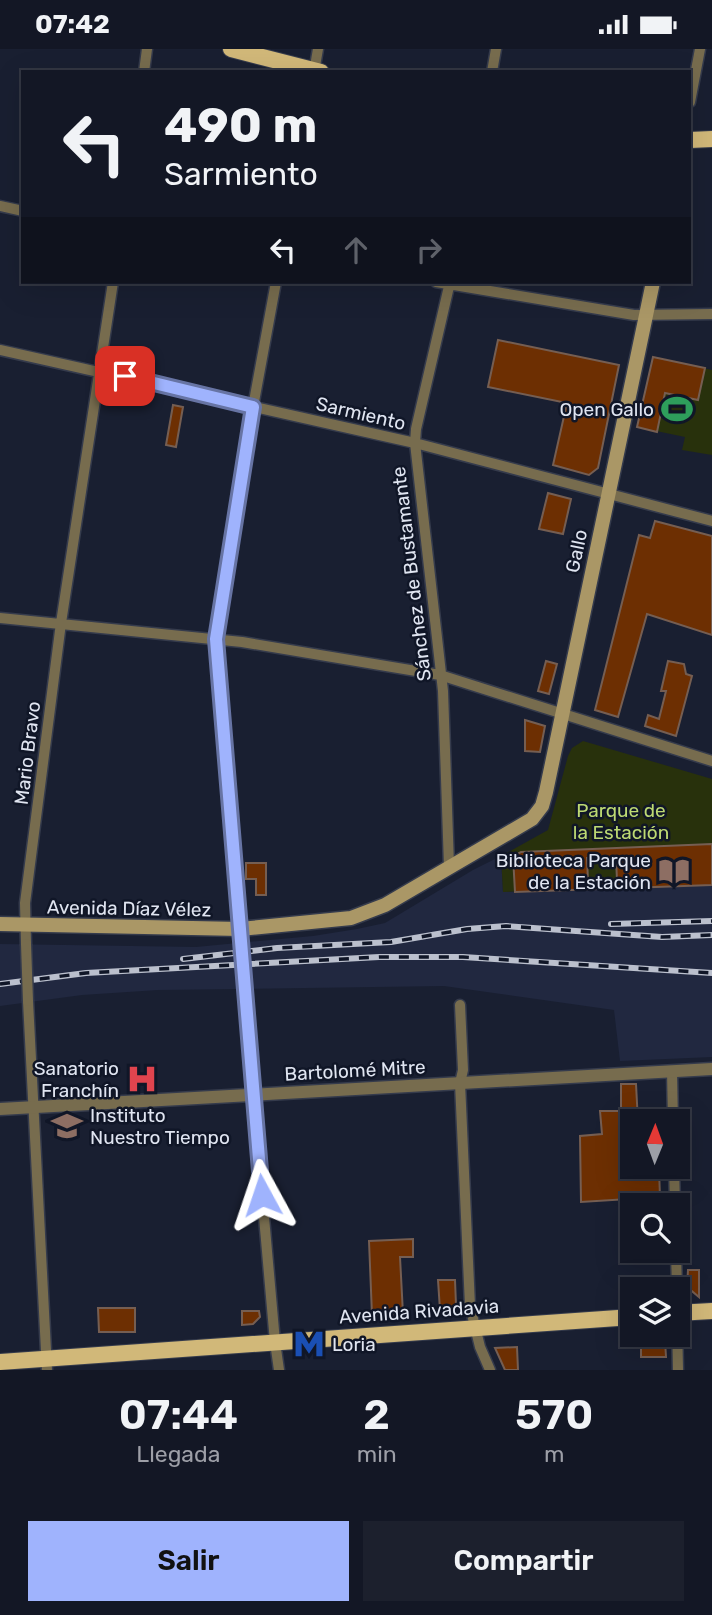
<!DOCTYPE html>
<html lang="es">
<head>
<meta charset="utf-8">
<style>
	:root { --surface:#131725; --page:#1c202d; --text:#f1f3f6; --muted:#9d9fa7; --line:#323642; --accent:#9fb3fd }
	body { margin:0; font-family:Rubik,sans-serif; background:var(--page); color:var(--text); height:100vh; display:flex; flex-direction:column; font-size:26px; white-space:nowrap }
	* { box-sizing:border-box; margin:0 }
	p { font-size:23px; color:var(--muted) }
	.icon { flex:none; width:38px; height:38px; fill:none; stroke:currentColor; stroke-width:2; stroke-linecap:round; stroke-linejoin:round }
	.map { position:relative; height:1321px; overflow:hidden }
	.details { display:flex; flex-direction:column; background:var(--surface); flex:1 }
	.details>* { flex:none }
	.top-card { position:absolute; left:21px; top:21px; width:670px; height:214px; border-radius:0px; box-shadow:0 7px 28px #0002,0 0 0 2px var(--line); background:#131725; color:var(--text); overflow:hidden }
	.needle { width:46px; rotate:1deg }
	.buttons { position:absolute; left:620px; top:1060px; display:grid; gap:14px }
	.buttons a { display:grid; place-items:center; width:70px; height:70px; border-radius:0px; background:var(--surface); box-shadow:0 7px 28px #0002,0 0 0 2px var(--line); font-size:35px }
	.pin { position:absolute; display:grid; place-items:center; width:60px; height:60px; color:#fff; margin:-30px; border-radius:14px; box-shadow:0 4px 10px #0006 }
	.me { position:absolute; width:77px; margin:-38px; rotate:355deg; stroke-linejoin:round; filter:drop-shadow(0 0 5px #0008) }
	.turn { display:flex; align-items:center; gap:24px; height:147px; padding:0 28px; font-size:32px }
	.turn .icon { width:91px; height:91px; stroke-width:2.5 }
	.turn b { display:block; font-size:49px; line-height:60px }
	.lanes { display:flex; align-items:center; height:66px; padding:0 28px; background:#0003; justify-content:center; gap:35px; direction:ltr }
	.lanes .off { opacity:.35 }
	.eta { display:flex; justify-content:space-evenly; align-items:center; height:119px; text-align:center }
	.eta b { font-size:42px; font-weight:600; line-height:49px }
	.cta { display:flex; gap:14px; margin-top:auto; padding:14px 28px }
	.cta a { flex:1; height:80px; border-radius:0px; background:var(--accent); color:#111; font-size:28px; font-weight:600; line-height:80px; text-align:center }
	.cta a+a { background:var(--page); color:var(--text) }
	.status { display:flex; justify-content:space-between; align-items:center; height:49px; padding:0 35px; background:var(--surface); direction:ltr }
	.status svg { height:19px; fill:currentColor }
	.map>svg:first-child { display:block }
	.built { fill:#212840 }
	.green { fill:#28310c }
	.building { fill:#6d2f02; stroke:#755e52; stroke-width:2; fill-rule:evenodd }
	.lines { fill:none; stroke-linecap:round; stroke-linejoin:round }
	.minor-casing { stroke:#353b4c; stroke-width:13 }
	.tertiary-casing { stroke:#353b4c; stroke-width:15 }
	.secondary-casing { stroke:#353b4c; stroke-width:17 }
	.primary-casing { stroke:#353b4c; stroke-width:18 }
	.minor { stroke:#776c4e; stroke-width:10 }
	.tertiary { stroke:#776c4e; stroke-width:12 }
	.secondary { stroke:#aa9766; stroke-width:14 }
	.primary { stroke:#d1b879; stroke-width:16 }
	.rail-casing { stroke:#bbc0cd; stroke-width:6 }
	.rail { stroke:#101627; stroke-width:3.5; stroke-dasharray:10; stroke-linecap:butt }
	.minor-bridge-casing { stroke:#353b4c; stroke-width:13; stroke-linecap:butt }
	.minor-bridge { stroke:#776c4e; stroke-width:10 }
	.route-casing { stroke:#6774a4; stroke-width:18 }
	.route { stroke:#9fb3fd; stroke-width:12 }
	.labels { text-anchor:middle; stroke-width:5; stroke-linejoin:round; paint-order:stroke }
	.poi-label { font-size:19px; fill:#e0e5f1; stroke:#101627; text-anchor:end }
	.street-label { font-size:19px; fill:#e0e5f1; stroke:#101627 }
	.park-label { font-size:19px; fill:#bdd973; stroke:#101627 }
</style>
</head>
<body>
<div class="status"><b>07:42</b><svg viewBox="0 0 49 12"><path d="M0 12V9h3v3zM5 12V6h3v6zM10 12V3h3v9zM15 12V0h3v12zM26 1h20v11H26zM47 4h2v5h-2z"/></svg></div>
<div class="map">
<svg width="712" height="1321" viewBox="0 0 712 1321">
	<rect width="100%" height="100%" fill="#191f31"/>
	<path class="built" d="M 501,807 L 503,843 L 712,836 L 712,1008 L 620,1012 L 614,961 L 444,937 L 158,941 L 82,946 L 0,957 L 0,895 L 196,898 L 313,887 L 357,880 L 385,874 L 473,821 Z"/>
	<path class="green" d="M 653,308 L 712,321 L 712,406 L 682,401 L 685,388 L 637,378 Z
		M 583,692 L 712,730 L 712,836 L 503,843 L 501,807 L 548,781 L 568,707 L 572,699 Z"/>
	<path class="building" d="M 498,291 L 619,316 L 598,419 L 589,426 L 553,416 L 567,354 L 488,338 Z
		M 653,308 L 705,319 L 698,351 L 665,344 L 657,383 L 637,378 Z
		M 173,356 L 183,358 L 176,398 L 166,396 Z
		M 548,444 L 571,450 L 563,485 L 539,480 Z
		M 655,472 L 712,487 L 712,586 L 647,565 L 618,668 L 595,661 L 639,486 L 650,489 Z
		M 546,612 L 557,615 L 549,645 L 538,642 Z
		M 668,612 L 684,615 L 686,625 L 692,627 L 676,687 L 645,677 L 648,666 L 659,670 L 666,642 L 661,642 Z
		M 525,671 L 545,677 L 540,703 L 525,702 Z
		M 712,795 L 712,836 L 515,843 L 513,807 L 521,803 ZM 587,809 L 616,809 L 617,831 L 588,832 Z
		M 246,814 L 266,814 L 266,846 L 256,846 L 256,830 L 246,830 Z
		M 621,1035 L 636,1035 L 638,1073 L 632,1073 L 632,1076 L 626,1077 L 626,1123 L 659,1120 L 660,1148 L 581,1153 L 580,1087 L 602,1085 L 600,1062 L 621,1062 Z
		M 73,1066 L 74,1086 L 62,1087 L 61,1067 Z
		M 413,1190 L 413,1208 L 400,1208 L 403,1265 L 372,1266 L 369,1192 Z
		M 688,1221 L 699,1221 L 699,1248 L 687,1238 Z
		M 438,1231 L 455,1231 L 456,1256 L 452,1260 L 440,1261 Z
		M 98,1259 L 135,1259 L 135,1283 L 99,1283 Z
		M 242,1262 L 259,1262 L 260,1268 L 253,1275 L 242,1276 Z
		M 663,1288 L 665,1291 L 666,1308 L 641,1308 L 641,1289 Z
		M 517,1298 L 518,1321 L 505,1321 L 495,1299 Z"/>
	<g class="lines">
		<defs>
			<path id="minor" d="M 144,23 L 147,0
				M 314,23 L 318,0
				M 492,23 L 496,0
				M 690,53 L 700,0
				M 0,157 L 23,162
				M 436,233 L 634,266 L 712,265
				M 0,301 L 415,394 L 712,472
				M 0,569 L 242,593 L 440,626 L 712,712
				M 449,817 L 443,642 L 415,394 L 416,380 L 450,233
				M 241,888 L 216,590 L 253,358 L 276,233
				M 26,895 L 25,854 L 61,574 L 113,233
				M 244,941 L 275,1293 L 279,1321
				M 28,952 L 47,1321
				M 460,956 L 463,1021 L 460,1034 L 470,1257 L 480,1298 L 490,1321
				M 672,1022 L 673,1073
				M 674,1118 L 675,1157
				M 676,1202 L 677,1241
				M 677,1272 L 678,1321"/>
			<path id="tertiary" d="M 0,1060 L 712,1020"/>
			<path id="secondary" d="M 0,875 L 240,880 L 351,869 L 385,856 L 532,770 L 542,757 L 546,743 L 653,233"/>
			<path id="primary" d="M 231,0 L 321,23
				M 690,91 L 712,90
				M 677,1264 L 712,1262
				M 0,1313 L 632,1268"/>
		</defs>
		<use href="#minor" class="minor-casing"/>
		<use href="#tertiary" class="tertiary-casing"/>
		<use href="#secondary" class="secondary-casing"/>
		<use href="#primary" class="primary-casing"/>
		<use href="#minor" class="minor"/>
		<use href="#tertiary" class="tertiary"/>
		<use href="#secondary" class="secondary"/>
		<use href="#primary" class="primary"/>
		<defs>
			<path id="rail" d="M 611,875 L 712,872
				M 183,910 L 277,899 L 391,893 L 467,880 L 506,877 L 662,888 L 712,886
				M 0,935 L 86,924 L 379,908 L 463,908 L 712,924"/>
		</defs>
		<use href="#rail" class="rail-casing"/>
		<use href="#rail" class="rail"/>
		<defs>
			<path id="minor-bridge" d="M 242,894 L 244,941
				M 26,895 L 28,952"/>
		</defs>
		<use href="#minor-bridge" class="minor-bridge-casing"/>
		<use href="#minor-bridge" class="minor-bridge"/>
	</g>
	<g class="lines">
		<defs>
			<path id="route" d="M 125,327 L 253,358 L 216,590 L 262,1146"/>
		</defs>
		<use href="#route" class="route-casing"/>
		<use href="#route" class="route"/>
	</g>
	<defs>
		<symbol id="stadium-bare" viewBox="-9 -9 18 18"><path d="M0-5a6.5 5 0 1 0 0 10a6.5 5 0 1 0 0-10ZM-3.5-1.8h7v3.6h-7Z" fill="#2e9e5b" stroke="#101627" stroke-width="2.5" paint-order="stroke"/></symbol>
		<symbol id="library-bare" viewBox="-9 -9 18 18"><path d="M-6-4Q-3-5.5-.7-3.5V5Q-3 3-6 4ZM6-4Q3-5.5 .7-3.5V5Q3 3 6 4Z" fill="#8d6e63" stroke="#101627" stroke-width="2.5" paint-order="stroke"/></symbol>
		<symbol id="hospital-bare" viewBox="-9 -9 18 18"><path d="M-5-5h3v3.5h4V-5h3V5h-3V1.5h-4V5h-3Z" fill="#e0444e" stroke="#101627" stroke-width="2.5" paint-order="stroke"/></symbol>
		<symbol id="university-bare" viewBox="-9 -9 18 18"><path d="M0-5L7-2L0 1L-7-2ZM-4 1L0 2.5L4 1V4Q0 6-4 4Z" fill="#8d6e63" stroke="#101627" stroke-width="2.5" paint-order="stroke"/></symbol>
		<symbol id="metro-bare" viewBox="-9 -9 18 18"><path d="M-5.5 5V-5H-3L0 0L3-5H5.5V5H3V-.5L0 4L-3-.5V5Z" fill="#1a4fb4" stroke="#101627" stroke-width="2.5" paint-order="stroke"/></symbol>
	</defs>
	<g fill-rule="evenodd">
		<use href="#stadium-bare" x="655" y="338" width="44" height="44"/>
		<use href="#library-bare" x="652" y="800" width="44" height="44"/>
		<use href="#hospital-bare" x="120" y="1008" width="44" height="44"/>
		<use href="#university-bare" x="45" y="1055" width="44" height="44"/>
		<use href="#metro-bare" x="287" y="1273" width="44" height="44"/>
	</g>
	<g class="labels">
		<g class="poi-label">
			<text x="654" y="367">Open Gallo</text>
			<text x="651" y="818">Biblioteca Parque<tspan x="651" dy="22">de la Estación</tspan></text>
			<text x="119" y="1026">Sanatorio<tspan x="119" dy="22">Franchín</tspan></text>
			<text x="90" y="1073" text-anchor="start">Instituto<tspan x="90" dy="22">Nuestro Tiempo</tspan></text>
			<text x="332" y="1302" text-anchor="start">Loria</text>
		</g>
		<g class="street-label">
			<text transform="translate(361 364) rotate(13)" y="7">Sarmiento</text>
			<text transform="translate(576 502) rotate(-78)" y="7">Gallo</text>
			<text transform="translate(411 525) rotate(-97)" y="7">Sánchez de Bustamante</text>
			<text transform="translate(27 704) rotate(-83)" y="7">Mario Bravo</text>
			<text transform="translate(129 859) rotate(1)" y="7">Avenida Díaz Vélez</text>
			<text transform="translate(355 1021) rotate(-3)" y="7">Bartolomé Mitre</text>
			<text transform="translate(419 1262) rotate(-4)" y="7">Avenida Rivadavia</text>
		</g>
		<g class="park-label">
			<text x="621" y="768">Parque de<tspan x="621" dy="22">la Estación</tspan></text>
		</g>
	</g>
</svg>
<div class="buttons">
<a><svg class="needle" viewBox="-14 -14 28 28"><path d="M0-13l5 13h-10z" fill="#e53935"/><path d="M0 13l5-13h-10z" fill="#9d9fa7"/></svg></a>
<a><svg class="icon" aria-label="search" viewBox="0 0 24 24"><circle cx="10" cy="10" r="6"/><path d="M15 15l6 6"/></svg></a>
<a><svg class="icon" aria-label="layers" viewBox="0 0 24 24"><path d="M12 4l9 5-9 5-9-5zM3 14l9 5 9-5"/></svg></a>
</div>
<div class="pin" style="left:125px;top:327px;background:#d93025"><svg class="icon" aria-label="arrive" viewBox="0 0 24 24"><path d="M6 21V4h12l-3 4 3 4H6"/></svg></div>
<svg class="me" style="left:262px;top:1146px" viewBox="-20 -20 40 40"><path d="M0-17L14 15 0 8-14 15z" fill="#9fb3fd" stroke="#fff" stroke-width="4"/></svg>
<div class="top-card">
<div class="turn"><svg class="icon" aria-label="left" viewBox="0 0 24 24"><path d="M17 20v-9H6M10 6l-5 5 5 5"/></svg><div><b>490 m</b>Sarmiento</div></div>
<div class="lanes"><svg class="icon" aria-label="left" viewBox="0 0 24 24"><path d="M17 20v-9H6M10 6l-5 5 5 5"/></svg><svg class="icon off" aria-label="ahead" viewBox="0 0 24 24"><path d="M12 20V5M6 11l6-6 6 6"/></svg><svg class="icon off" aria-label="right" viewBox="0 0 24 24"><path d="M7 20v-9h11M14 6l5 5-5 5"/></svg></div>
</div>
</div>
<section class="details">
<div class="eta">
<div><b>07:44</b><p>Llegada</p></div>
<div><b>2</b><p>min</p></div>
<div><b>570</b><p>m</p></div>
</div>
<div class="cta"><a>Salir</a><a>Compartir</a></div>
</section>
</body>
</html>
